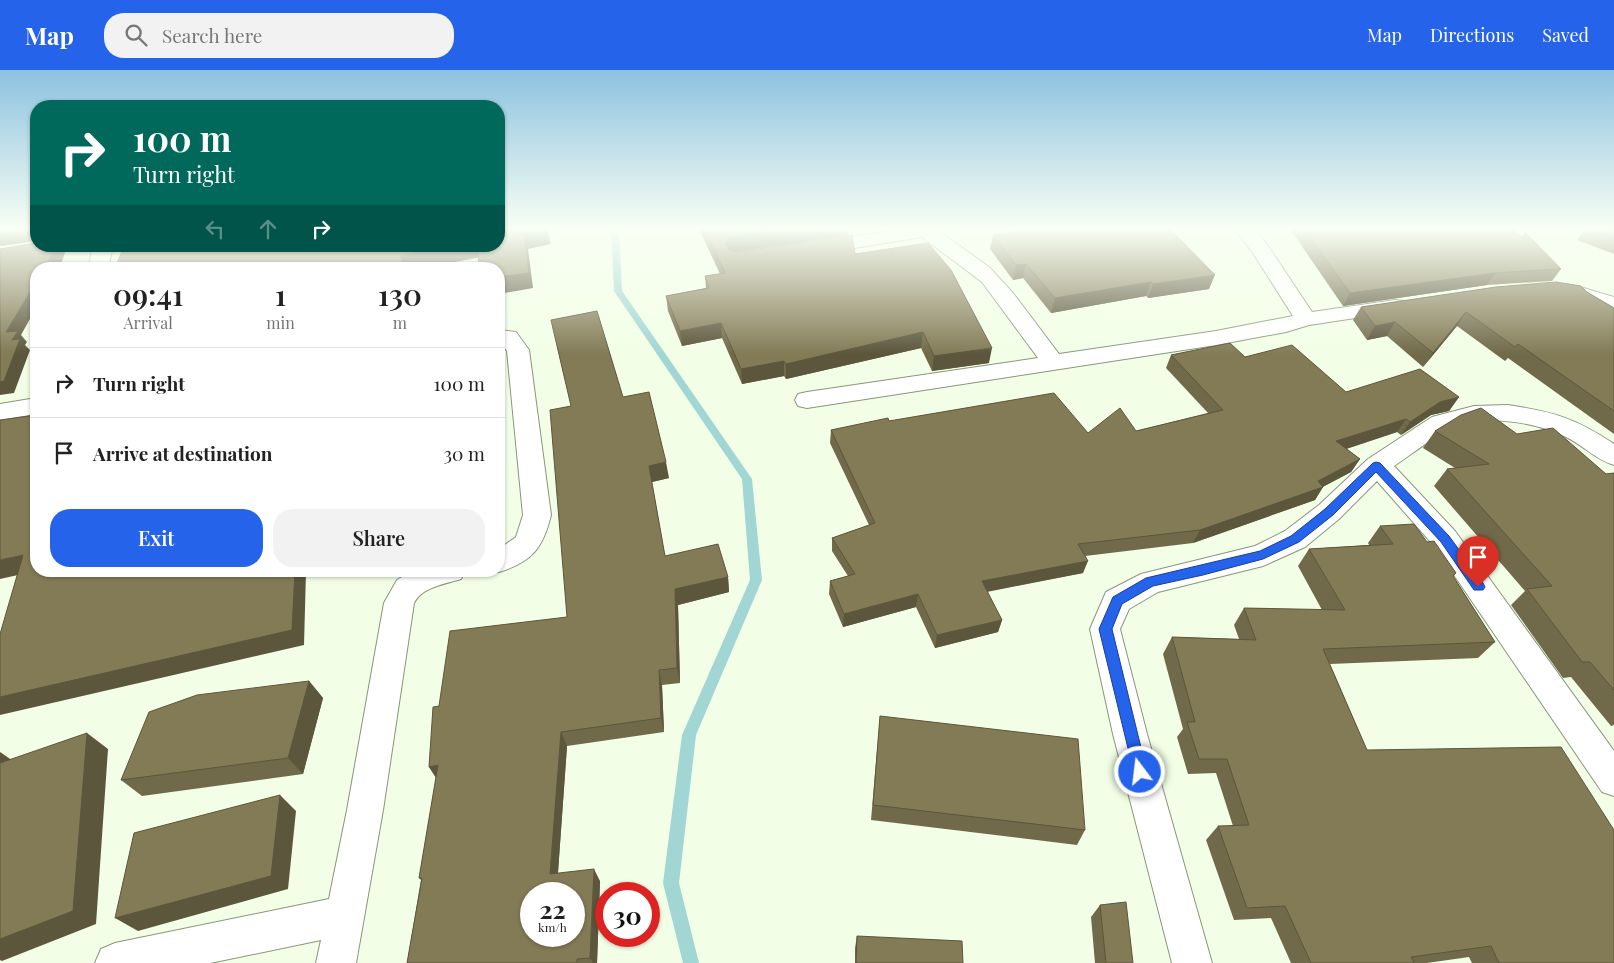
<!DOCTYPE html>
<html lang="en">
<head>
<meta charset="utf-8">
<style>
	:root { --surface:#fff; --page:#f2f2f2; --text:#222; --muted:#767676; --line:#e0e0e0; --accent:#2563eb }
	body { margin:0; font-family:"Playfair Display",serif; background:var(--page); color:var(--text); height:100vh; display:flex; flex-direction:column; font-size:19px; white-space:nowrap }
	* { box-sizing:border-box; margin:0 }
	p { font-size:16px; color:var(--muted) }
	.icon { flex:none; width:28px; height:28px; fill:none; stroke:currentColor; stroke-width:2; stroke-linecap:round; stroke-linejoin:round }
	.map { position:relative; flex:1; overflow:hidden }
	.details { position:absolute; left:30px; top:192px; width:475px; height:315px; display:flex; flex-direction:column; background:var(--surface); border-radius:20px; box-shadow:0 1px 4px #0004 }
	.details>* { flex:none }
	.top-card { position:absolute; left:30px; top:30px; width:475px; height:152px; border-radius:20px; box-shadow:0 1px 4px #0004; background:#00695c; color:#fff; overflow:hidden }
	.speed { position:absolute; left:520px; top:812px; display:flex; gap:10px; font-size:25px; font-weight:700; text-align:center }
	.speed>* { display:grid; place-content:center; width:65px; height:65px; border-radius:50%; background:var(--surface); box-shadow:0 1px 4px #0004; line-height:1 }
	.speed small { font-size:12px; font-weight:400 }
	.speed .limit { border:8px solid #d22; background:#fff; color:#111 }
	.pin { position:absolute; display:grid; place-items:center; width:42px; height:42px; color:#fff; margin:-51px -21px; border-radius:50% 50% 50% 0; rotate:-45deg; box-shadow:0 0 5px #0007 }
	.pin .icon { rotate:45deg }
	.me { position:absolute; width:55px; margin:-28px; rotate:345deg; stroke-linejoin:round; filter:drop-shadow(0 0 4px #0008) }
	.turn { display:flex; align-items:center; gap:18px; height:105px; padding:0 20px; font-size:22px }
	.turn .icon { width:65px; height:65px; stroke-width:2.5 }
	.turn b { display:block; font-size:35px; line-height:42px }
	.lanes { display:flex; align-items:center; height:48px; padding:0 20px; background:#0003; justify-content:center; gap:25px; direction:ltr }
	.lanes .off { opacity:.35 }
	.eta { display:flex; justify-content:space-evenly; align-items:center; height:85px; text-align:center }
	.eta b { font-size:30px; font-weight:600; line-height:35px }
	.cta { display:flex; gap:10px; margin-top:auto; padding:10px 20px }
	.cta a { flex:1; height:58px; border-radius:20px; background:var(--accent); color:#fff; font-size:20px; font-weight:600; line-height:58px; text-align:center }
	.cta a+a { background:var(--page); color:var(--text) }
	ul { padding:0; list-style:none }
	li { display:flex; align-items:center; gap:15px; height:70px; padding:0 20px; border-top:1px solid var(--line) }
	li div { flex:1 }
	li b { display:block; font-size:19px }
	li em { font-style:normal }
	header { display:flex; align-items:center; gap:30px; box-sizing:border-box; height:70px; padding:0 25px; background:var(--accent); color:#fff }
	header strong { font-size:24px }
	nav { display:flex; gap:28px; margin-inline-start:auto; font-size:18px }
	.search { width:350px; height:45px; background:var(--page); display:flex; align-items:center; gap:12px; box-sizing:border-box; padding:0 18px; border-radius:20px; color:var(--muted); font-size:19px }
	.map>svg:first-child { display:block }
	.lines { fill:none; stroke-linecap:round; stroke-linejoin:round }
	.stream { fill:#a2d6d4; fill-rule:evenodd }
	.minor-casing { stroke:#89967b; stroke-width:2 }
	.minor { fill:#fff; fill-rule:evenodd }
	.wall { fill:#716a4a }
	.shaded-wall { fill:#5c563c }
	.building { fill:#837b56; stroke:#5c563c; fill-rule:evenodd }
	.route { fill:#2563eb; stroke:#184099 }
</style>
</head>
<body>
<header>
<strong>Map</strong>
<div class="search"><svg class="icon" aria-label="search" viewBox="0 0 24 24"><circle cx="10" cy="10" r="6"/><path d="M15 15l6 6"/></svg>Search here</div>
<nav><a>Map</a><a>Directions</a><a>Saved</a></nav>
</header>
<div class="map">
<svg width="1614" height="893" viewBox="0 0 1614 893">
	<rect width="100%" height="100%" fill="#f2ffe6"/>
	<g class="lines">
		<path class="stream" d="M 611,159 L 619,159 L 622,221 L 752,409 L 762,510 L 696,665 L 679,813 L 699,893 L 683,893 L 663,813 L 682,665 L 750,510 L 742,409 L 614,221 Z"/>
		<defs>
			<path id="minor" d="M 901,159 L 936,159 L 989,197 L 1013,223 L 1059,284 L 1216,261 L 1293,246 L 1251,180 L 1234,159 L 1254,159 L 1266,173 L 1312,242 L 1395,230 L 1403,231 L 1406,236 L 1403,241 L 1395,242 L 1309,255 L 1286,262 L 1216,275 L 807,338 L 798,336 L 795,330 L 798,324 L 807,322 L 1038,288 L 982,212 L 922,167 L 817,184 L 810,182 L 807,178 L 810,174 L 817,172 Z
				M 93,176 L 113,176 L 108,199 L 88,199 Z
				M 1559,214 L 1580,217 L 1614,227 L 1614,240 L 1577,229 L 1552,224 L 1548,220 L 1552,216 Z
				M 499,260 L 516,262 L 529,280 L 551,445 C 543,478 532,492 499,502 L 496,501 L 499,501 L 499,479 L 516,467 L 523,445 L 507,281 L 502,274 L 499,274 Z
				M 36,328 L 36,344 L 0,350 L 0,334 Z
				M 1508,335 C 1554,342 1575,348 1614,374 L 1614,395 C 1596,390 1584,376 1568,368 C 1537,352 1480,342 1448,360 C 1429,370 1412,384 1394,396 L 1455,461 L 1614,681 L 1614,726 L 1602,722 L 1435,477 L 1377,411 L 1339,449 L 1305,477 L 1263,496 L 1158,522 L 1129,539 L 1120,559 L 1147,664 L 1212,893 L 1172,893 L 1113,664 L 1090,559 L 1106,522 L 1141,504 L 1255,476 L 1285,461 L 1319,435 L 1368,389 L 1432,347 L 1474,336 Z
				M 412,501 L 465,501 L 461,509 C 445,514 422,517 414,533 L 383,740 L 356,893 L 316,893 L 321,870 L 210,893 L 95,893 L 101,879 L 115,873 L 329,829 L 347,740 L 384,533 L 397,510 Z"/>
		</defs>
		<use href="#minor" class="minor-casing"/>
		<use href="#minor" class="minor"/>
	</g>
	<path class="wall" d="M 36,159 L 36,172 L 36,171 L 0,176 Z
		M 699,159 L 849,159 L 848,165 L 736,182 L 855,184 L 989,293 L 932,301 L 921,278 L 786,309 L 784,306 L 742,314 L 722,268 L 682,276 L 668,241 L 666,226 L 706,218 L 705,206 L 720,204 Z
		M 1290,159 L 1513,159 L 1522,167 L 1525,162 L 1561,199 L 1552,211 L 1487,215 L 1343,236 Z
		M 1585,159 L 1614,159 L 1614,184 L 1577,170 Z
		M 993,165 L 1209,219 L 1148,228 L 1146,226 L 1051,243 L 1023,208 L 1013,210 L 990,179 Z
		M 1587,222 L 1614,238 L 1614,364 L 1508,288 L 1505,291 L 1457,256 L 1423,297 L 1387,266 L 1367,270 L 1353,250 L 1361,237 Z
		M 1171,285 L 1245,287 L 1346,322 L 1459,327 L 1449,341 L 1431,345 L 1401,365 L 1397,362 L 1346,379 L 1360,389 L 1351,402 L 1323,417 L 1315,430 L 1193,473 L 1085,486 L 1083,503 L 987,522 L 1002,550 L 998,562 L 935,578 L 916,537 L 843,557 L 829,524 L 830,511 L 848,506 L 832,481 L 832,468 L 869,455 L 830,373 L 831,360 L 889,351 L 1088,363 L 1136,361 L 1208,343 L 1166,298 Z
		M 623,327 L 669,408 L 652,412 L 665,486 L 728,507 L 729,522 L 678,535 L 680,613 L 662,615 L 664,662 L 567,676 L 558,803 L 600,811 L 597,893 L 407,893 L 421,810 L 419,808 L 436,708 L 429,697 L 439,636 L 567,547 Z
		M 1435,361 L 1517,364 L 1606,404 L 1614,403 L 1614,655 L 1611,656 L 1571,607 L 1563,608 L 1511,535 L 1525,521 L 1434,416 L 1447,399 L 1455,398 L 1423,378 Z
		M 1380,456 L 1427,472 L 1453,506 L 1495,572 L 1478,588 L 1330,594 L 1367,680 L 1614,893 L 1472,893 L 1469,887 L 1427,893 L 1291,893 L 1271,848 L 1234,850 L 1206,770 L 1218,756 L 1233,756 L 1216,703 L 1188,704 L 1177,667 L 1183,659 L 1163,584 L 1172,567 L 1239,569 L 1234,555 L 1244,538 L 1322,540 L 1298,496 L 1309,479 L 1369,475 L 1368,473 Z
		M 309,611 L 323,628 L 303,704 L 142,726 L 121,710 Z
		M 880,646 L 1085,760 L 1077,775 L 871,750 Z
		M 1100,835 L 1133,893 L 1095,893 L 1091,847 Z
		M 857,866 L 963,893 L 855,893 L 855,878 Z"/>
	<path class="shaded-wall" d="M 546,159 L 547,159 L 551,174 L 528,179 L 533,218 L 499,224 L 499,207 L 524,164 Z
		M 788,159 L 849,159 L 848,165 L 738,181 L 730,183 L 725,174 L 729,168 L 737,166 Z
		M 28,160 L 36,171 L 0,176 L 0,164 Z
		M 55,176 L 67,176 L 61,195 L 59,199 L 44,199 Z
		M 451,176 L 479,176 L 482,187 L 417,199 L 402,199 L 401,185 Z
		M 1026,194 L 1023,208 L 1013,210 L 1016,195 Z
		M 1495,203 L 1487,215 L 1343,236 L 1350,223 Z
		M 1215,205 L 1209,219 L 1148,228 L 1153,214 Z
		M 36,212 L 36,238 L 21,265 L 27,272 L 25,275 L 30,280 L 14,323 L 0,325 L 0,312 L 6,262 Z
		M 1151,212 L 1146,226 L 1051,243 L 1055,228 Z
		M 1466,242 L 1457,256 L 1423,297 L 1433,283 Z
		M 1395,252 L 1387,266 L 1367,270 L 1375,256 Z
		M 721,253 L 722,268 L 682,276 L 680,261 Z
		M 923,262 L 921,278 L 786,309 L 786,294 Z
		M 992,278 L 989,293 L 932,301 L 934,286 Z
		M 784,291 L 784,306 L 742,314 L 741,299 Z
		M 1459,327 L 1449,341 L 1431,345 L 1401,365 L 1410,352 L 1440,332 Z
		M 1406,349 L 1397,362 L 1328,385 L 1336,371 Z
		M 1360,389 L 1351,402 L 1320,418 L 1323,417 L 1315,430 L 1193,473 L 1200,460 L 1318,411 Z
		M 666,392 L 669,408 L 652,412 L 649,396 Z
		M 23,485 L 36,501 L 0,509 L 0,490 Z
		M 1088,491 L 1083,503 L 978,523 L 982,511 Z
		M 295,501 L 306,501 L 304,575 L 0,645 L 0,627 Z
		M 728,507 L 729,522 L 678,535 L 680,613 L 677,598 L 675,519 Z
		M 918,524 L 916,537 L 843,557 L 844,544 Z
		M 1002,550 L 998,562 L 935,578 L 937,565 Z
		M 659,600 L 662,615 L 664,662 L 661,648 Z
		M 309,611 L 323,628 L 303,704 L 288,688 Z
		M 561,662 L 567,676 L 557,816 L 550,804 Z
		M 87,663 L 108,679 L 96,854 L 2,891 L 0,890 L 0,869 Z
		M 0,682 L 16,693 L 0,704 Z
		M 438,695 L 438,710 L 429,697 Z
		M 280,725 L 296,741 L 288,819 L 138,861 L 115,848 Z
		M 594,799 L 600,811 L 597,893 L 593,893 L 590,888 Z"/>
	<path class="building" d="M 0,159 L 36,159 L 36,163 L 30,163 L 28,160 L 0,164 Z
		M 499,159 L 546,159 L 524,164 L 529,203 L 499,207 L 499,199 L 479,199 L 478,176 L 499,176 Z
		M 705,159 L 788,159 L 737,166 L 729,168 L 725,174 L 729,180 L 737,182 L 852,165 L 855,184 L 928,173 L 951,200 L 992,278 L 934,286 L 923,262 L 786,294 L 784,291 L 741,299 L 721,253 L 680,261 L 666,226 L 709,218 L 705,206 L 725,203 Z
		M 1032,159 L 1170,159 L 1215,205 L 1153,214 L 1151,212 L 1055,228 L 1026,194 L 1016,195 L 993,165 Z
		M 1304,159 L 1513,159 L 1524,169 L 1525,162 L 1561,199 L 1495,203 L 1350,223 Z
		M 1590,159 L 1614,159 L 1614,168 Z
		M 36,173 L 36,176 L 55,176 L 53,183 L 44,199 L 36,199 L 36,212 L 6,262 L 18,261 L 12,270 L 20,269 L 4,311 L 0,312 L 0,179 Z
		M 124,176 L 451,176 L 401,185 L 402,199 L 115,199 Z
		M 1556,212 L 1581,216 L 1587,222 L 1614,238 L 1614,341 L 1518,274 L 1515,277 L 1466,242 L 1433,283 L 1395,252 L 1375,256 L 1361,237 L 1496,217 Z
		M 597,241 L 623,327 L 649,322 L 666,392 L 649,396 L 665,486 L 718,474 L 728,507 L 675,519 L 677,598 L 659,600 L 661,648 L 561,662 L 550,804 L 594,799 L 590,888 L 577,889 L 577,893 L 407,893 L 422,808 L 419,808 L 438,695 L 429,697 L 433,637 L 439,636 L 450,561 L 567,547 L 550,340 L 571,336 L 551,250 ZM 531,824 L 574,824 L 574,866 L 531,866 Z
		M 1230,273 L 1245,287 L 1292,275 L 1346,322 L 1420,299 L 1459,327 L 1440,332 L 1410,352 L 1406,349 L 1336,371 L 1360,389 L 1318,411 L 1323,417 L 1200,460 L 1078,474 L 1088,491 L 982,511 L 1002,550 L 937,565 L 918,524 L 844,544 L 830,511 L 855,504 L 832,468 L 875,453 L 831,360 L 888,348 L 889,351 L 1054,323 L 1088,363 L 1120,338 L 1136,361 L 1223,340 L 1171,285 Z
		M 1481,338 L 1517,364 L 1553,358 L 1606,404 L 1614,403 L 1614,620 L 1590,592 L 1582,592 L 1527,519 L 1552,516 L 1447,399 L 1489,394 L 1435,361 L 1461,345 Z
		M 36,345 L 36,501 L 295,501 L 292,560 L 0,627 L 0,564 L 23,485 L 0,490 L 0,350 Z
		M 1414,454 L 1427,472 L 1434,471 L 1456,503 L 1453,506 L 1495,572 L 1323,579 L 1367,680 L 1561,677 L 1614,760 L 1614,893 L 1499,893 L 1491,876 L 1411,887 L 1414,893 L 1311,893 L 1285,836 L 1247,838 L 1218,756 L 1249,755 L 1227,689 L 1199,689 L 1187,652 L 1195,652 L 1172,567 L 1256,570 L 1244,538 L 1345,540 L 1309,479 L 1393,474 L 1380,456 Z
		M 309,611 L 288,688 L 121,710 L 149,642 L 197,625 Z
		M 880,646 L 1078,669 L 1085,760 L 873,735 Z
		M 87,663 L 73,841 L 0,869 L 0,693 Z
		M 280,725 L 271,806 L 115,848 L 134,763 Z
		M 1126,832 L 1133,893 L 1106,893 L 1100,835 Z
		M 857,866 L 962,871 L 963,893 L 856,893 Z"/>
	<linearGradient id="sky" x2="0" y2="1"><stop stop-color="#8cc2e0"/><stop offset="0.56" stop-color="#f9fff4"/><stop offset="1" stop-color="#f9fff4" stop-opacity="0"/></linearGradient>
	<rect width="1614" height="284" fill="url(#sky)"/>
	<path class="route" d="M 1376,392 L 1380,393 L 1449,466 L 1483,513 L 1485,517 L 1483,520 L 1474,520 L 1441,472 L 1376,402 L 1333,445 L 1299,472 L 1263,489 L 1203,505 L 1153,516 L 1122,534 L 1112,559 L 1147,702 L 1145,707 L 1140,709 L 1135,707 L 1099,559 L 1113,527 L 1146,508 L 1260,481 L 1291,466 L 1325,439 L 1373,393 Z"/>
</svg>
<div class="speed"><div>22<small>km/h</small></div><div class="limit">30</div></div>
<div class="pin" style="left:1478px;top:517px;background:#d93025"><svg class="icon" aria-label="arrive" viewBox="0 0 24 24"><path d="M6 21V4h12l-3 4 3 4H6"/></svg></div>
<svg class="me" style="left:1140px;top:702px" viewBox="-20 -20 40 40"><circle r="17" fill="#2563eb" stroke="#fff" stroke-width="3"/><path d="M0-11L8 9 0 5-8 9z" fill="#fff"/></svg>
<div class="top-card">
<div class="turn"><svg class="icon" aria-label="right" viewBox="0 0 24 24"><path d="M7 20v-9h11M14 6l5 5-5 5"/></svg><div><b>100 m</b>Turn right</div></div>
<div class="lanes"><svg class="icon off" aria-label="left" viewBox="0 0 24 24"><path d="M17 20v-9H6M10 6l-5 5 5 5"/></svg><svg class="icon off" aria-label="ahead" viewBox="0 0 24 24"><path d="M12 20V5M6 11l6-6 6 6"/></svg><svg class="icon" aria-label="right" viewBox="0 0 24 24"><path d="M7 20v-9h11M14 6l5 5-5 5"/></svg></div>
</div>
<section class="details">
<div class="eta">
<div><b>09:41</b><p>Arrival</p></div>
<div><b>1</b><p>min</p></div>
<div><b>130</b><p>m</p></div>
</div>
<ul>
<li><svg class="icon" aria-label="right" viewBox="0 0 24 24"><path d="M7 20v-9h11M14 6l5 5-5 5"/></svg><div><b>Turn right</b></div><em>100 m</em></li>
<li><svg class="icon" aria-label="arrive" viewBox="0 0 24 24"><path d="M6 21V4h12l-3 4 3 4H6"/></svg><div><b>Arrive at destination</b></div><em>30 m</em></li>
</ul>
<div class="cta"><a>Exit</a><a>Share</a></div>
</section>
</div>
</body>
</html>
